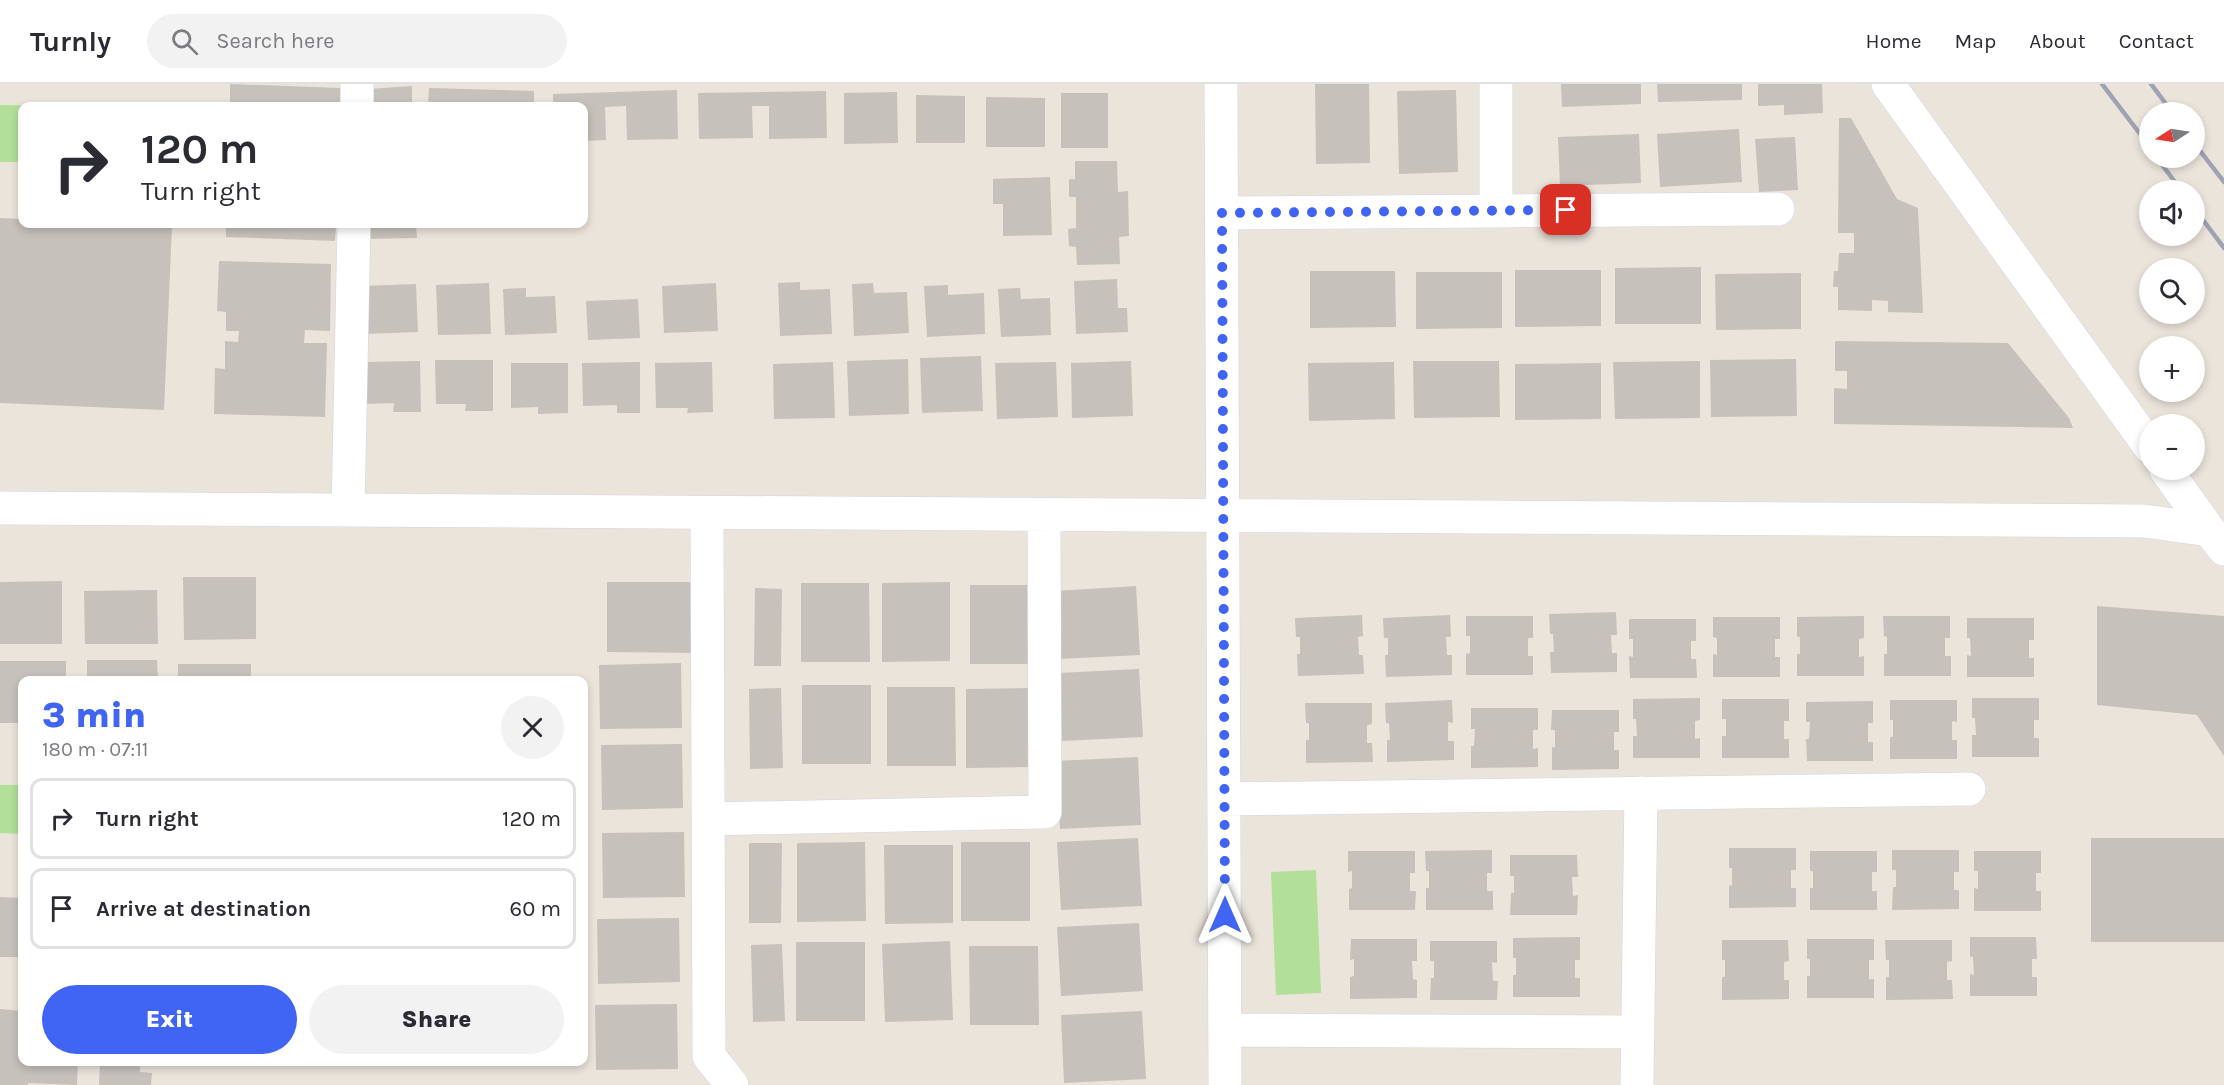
<!DOCTYPE html>
<html lang="en">
<head>
<meta charset="utf-8">
<style>
	:root { --surface:#fff; --page:#f2f2f3; --text:#2b2b33; --muted:#7c7c81; --line:#e1e1e2; --accent:#4064f4 }
	body { margin:0; font-family:Karla,sans-serif; background:var(--page); color:var(--text); height:100vh; display:flex; flex-direction:column; font-size:22px; white-space:nowrap }
	* { box-sizing:border-box; margin:0 }
	p { font-size:20px; color:var(--muted) }
	.icon { flex:none; width:33px; height:33px; fill:none; stroke:currentColor; stroke-width:2; stroke-linecap:round; stroke-linejoin:round }
	.map { position:relative; flex:1; overflow:hidden }
	.sheet { position:absolute; left:18px; top:592px; width:570px; height:390px; display:flex; flex-direction:column; background:var(--surface); border-radius:12px; box-shadow:0 3px 9px #0003 }
	.sheet>* { flex:none }
	.guide { position:absolute; left:18px; top:18px; width:570px; height:126px; border-radius:12px; box-shadow:0 3px 9px #0003; background:#fff; color:var(--text); overflow:hidden }
	.needle { width:39px; rotate:258deg }
	.controls { position:absolute; left:2139px; top:18px; display:grid; gap:12px }
	.controls a { display:grid; place-items:center; width:66px; height:66px; border-radius:50%; background:var(--surface); box-shadow:0 3px 9px #0003; font-size:30px }
	.pin { position:absolute; display:grid; place-items:center; width:51px; height:51px; color:#fff; margin:-26px; border-radius:12px; box-shadow:0 3px 9px #0006 }
	.me { position:absolute; width:66px; margin:-33px; rotate:0deg; stroke-linejoin:round; filter:drop-shadow(0 0 4px #0008) }
	.turn { display:flex; align-items:center; gap:21px; height:126px; padding:0 24px; font-size:27px }
	.turn .icon { width:78px; height:78px; stroke-width:2.5 }
	.turn b { display:block; font-size:42px; line-height:51px }
	.round { display:grid; place-items:center; flex:none; width:63px; height:63px; border-radius:32px; background:var(--page) }
	.summary { display:flex; align-items:center; justify-content:space-between; height:102px; padding:0 24px }
	h1 { font-size:36px; font-weight:800; line-height:45px; color:var(--accent) }
	.cta { display:flex; gap:12px; margin-top:auto; padding:12px 24px }
	.cta a { flex:1; height:69px; border-radius:36px; background:var(--accent); color:#fff; font-size:24px; font-weight:800; line-height:69px; text-align:center }
	.cta a+a { background:var(--page); color:var(--text) }
	ul { padding:0; list-style:none }
	li { display:flex; align-items:center; gap:18px; height:81px; margin:0 12px 9px; padding:0 12px; border:3px solid var(--line); border-radius:12px }
	li div { flex:1 }
	li b { display:block; font-size:22px }
	li em { font-style:normal }
	header { display:flex; align-items:center; gap:36px; box-sizing:border-box; height:84px; padding:0 30px; background:var(--surface); border-bottom:2px solid var(--line) }
	header strong { font-size:28px }
	nav { display:flex; gap:33px; margin-inline-start:auto; font-size:21px }
	.search { width:420px; height:54px; background:var(--page); display:flex; align-items:center; gap:15px; box-sizing:border-box; padding:0 21px; border-radius:33px; color:var(--muted); font-size:22px }
	.map>svg:first-child { display:block }
	.green { fill:#b2e099 }
	.building { fill:#c6c1bb }
	.lines { fill:none; stroke-linecap:round; stroke-linejoin:round }
	.minor-casing { stroke:#d1d4e2; stroke-width:34 }
	.minor { stroke:#fff; stroke-width:33 }
	.rail { stroke:#9fa2b3; stroke-width:4.5 }
	.route { stroke:#4064f4; stroke-width:10; stroke-dasharray:0 18 }
</style>
</head>
<body>
<header>
<strong>Turnly</strong>
<div class="search"><svg class="icon" aria-label="search" viewBox="0 0 24 24"><circle cx="10" cy="10" r="6"/><path d="M15 15l6 6"/></svg>Search here</div>
<nav><a>Home</a><a>Map</a><a>About</a><a>Contact</a></nav>
</header>
<div class="map">
<svg width="2224" height="1001" viewBox="0 0 2224 1001">
	<rect width="100%" height="100%" fill="#ebe4db"/>
	<path class="green" d="M 0,21 L 68,22 L 22,22 L 22,78 L 0,78 Z
		M 0,701 L 22,701 L 22,750 L 0,749 Z
		M 1316,786 L 1321,909 L 1276,911 L 1271,788 Z"/>
	<path class="building" d="M 230,0 L 341,4 L 340,22 L 230,22 Z
		M 1315,0 L 1369,0 L 1370,79 L 1316,80 Z
		M 1561,0 L 1641,0 L 1641,20 L 1562,23 Z
		M 1657,0 L 1742,0 L 1742,16 L 1658,18 Z
		M 1758,0 L 1822,0 L 1823,29 L 1784,31 L 1784,21 L 1758,22 Z
		M 412,2 L 412,22 L 369,22 L 369,5 Z
		M 429,4 L 534,7 L 534,22 L 428,22 Z
		M 677,6 L 678,55 L 627,56 L 626,22 L 605,23 L 606,56 L 584,57 L 584,22 L 553,22 L 553,10 Z
		M 1456,6 L 1458,88 L 1399,90 L 1397,7 Z
		M 826,7 L 827,54 L 769,55 L 769,22 L 752,22 L 753,54 L 699,55 L 698,9 Z
		M 897,8 L 898,59 L 844,60 L 844,9 Z
		M 1061,9 L 1108,9 L 1108,64 L 1061,64 Z
		M 916,11 L 965,12 L 965,59 L 916,59 Z
		M 986,13 L 1045,14 L 1045,63 L 986,63 Z
		M 1839,34 L 1851,34 L 1897,115 L 1918,124 L 1923,229 L 1888,228 L 1888,217 L 1872,216 L 1872,227 L 1838,226 L 1838,203 L 1833,203 L 1834,187 L 1838,187 L 1839,169 L 1854,169 L 1854,149 L 1838,149 Z
		M 1739,45 L 1742,98 L 1660,103 L 1657,50 Z
		M 1639,50 L 1641,99 L 1560,102 L 1558,53 Z
		M 1795,53 L 1798,106 L 1759,108 L 1755,55 Z
		M 1075,77 L 1117,77 L 1118,108 L 1128,107 L 1129,152 L 1119,153 L 1120,180 L 1077,181 L 1076,163 L 1069,162 L 1068,145 L 1076,144 L 1076,113 L 1069,113 L 1069,95 L 1075,95 Z
		M 1050,93 L 1052,151 L 1003,152 L 1003,120 L 993,120 L 993,95 Z
		M 0,134 L 22,135 L 22,140 L 172,142 L 164,326 L 0,319 Z
		M 226,140 L 336,140 L 335,157 L 226,153 Z
		M 364,140 L 416,140 L 417,154 L 365,155 Z
		M 219,177 L 331,180 L 330,247 L 305,246 L 304,259 L 327,259 L 325,333 L 214,330 L 215,284 L 225,285 L 225,257 L 238,258 L 239,247 L 226,247 L 226,228 L 217,227 Z
		M 1701,183 L 1701,240 L 1615,240 L 1615,184 Z
		M 1515,186 L 1601,186 L 1601,242 L 1515,243 Z
		M 1310,187 L 1395,187 L 1396,243 L 1310,244 Z
		M 1416,188 L 1502,188 L 1502,244 L 1416,245 Z
		M 1801,189 L 1801,245 L 1716,246 L 1715,190 Z
		M 1117,195 L 1118,224 L 1127,224 L 1128,248 L 1076,250 L 1074,197 Z
		M 800,198 L 800,206 L 830,205 L 832,250 L 780,252 L 778,199 Z
		M 489,199 L 491,250 L 438,251 L 436,201 Z
		M 716,199 L 718,247 L 664,249 L 662,202 Z
		M 873,199 L 874,209 L 907,208 L 909,249 L 854,252 L 852,200 Z
		M 416,200 L 418,248 L 363,250 L 361,202 Z
		M 948,201 L 948,211 L 984,209 L 985,250 L 927,253 L 924,202 Z
		M 526,204 L 526,213 L 555,212 L 557,249 L 505,251 L 503,205 Z
		M 1020,204 L 1021,215 L 1050,214 L 1051,251 L 1001,253 L 998,205 Z
		M 638,215 L 640,254 L 588,256 L 586,217 Z
		M 1835,257 L 2008,259 L 2069,334 L 2073,344 L 1834,340 L 1834,304 L 1847,305 L 1847,287 L 1835,287 Z
		M 981,272 L 983,327 L 922,329 L 920,274 Z
		M 908,275 L 909,330 L 849,332 L 847,277 Z
		M 1796,275 L 1797,332 L 1711,333 L 1710,276 Z
		M 435,276 L 493,276 L 493,327 L 465,327 L 466,320 L 436,320 Z
		M 420,277 L 421,328 L 393,328 L 394,319 L 364,320 L 362,278 Z
		M 1131,277 L 1133,332 L 1072,334 L 1071,279 Z
		M 1413,277 L 1499,277 L 1500,333 L 1414,334 Z
		M 1700,277 L 1700,334 L 1615,335 L 1613,278 Z
		M 640,278 L 640,329 L 617,329 L 617,321 L 583,322 L 582,279 Z
		M 712,278 L 713,328 L 687,329 L 688,324 L 656,324 L 655,279 Z
		M 833,278 L 835,334 L 774,335 L 773,280 Z
		M 1056,278 L 1058,333 L 997,335 L 995,279 Z
		M 1394,278 L 1395,335 L 1309,337 L 1308,279 Z
		M 511,279 L 568,279 L 568,329 L 538,330 L 538,323 L 511,324 Z
		M 1601,279 L 1601,335 L 1515,336 L 1515,280 Z
		M 183,493 L 256,493 L 256,555 L 184,556 Z
		M 62,497 L 62,560 L 0,560 L 0,498 Z
		M 607,498 L 699,498 L 699,569 L 607,568 Z
		M 950,498 L 950,577 L 882,578 L 882,499 Z
		M 801,499 L 869,499 L 870,578 L 801,578 Z
		M 970,501 L 1039,501 L 1039,580 L 970,580 Z
		M 1136,502 L 1140,571 L 1059,575 L 1055,507 Z
		M 755,504 L 782,505 L 781,582 L 754,582 Z
		M 157,506 L 158,560 L 85,560 L 84,507 Z
		M 2097,522 L 2224,532 L 2224,672 L 2197,631 L 2097,621 Z
		M 1616,528 L 1617,551 L 1611,551 L 1612,569 L 1617,569 L 1617,588 L 1551,589 L 1550,568 L 1554,568 L 1553,550 L 1550,550 L 1549,530 Z
		M 1362,531 L 1363,552 L 1358,553 L 1359,571 L 1363,571 L 1364,590 L 1298,592 L 1297,570 L 1300,570 L 1300,553 L 1296,553 L 1295,534 Z
		M 1450,531 L 1451,553 L 1446,553 L 1447,571 L 1452,571 L 1452,591 L 1386,593 L 1385,571 L 1388,571 L 1388,554 L 1384,554 L 1383,534 Z
		M 1466,532 L 1533,532 L 1533,554 L 1528,554 L 1528,572 L 1533,572 L 1533,591 L 1466,591 L 1466,570 L 1470,569 L 1470,552 L 1466,552 Z
		M 1864,532 L 1864,554 L 1859,555 L 1859,573 L 1864,572 L 1864,592 L 1797,592 L 1797,570 L 1800,570 L 1800,553 L 1797,553 L 1797,533 Z
		M 1883,532 L 1950,532 L 1950,554 L 1945,554 L 1945,572 L 1951,572 L 1951,592 L 1884,592 L 1884,570 L 1887,570 L 1887,553 L 1884,552 Z
		M 1713,533 L 1780,533 L 1780,555 L 1775,555 L 1775,573 L 1780,573 L 1780,593 L 1713,593 L 1713,570 L 1717,571 L 1717,554 L 1713,553 Z
		M 1967,534 L 2034,534 L 2034,556 L 2029,556 L 2029,574 L 2034,574 L 2034,593 L 1967,593 L 1967,571 L 1971,572 L 1970,554 L 1967,554 Z
		M 1629,535 L 1696,535 L 1696,557 L 1691,557 L 1691,575 L 1696,575 L 1697,594 L 1630,594 L 1629,572 L 1633,573 L 1633,555 L 1629,555 Z
		M 87,576 L 157,576 L 158,597 L 87,597 Z
		M 0,577 L 66,577 L 66,597 L 22,597 L 22,639 L 0,639 Z
		M 681,579 L 682,644 L 600,645 L 599,581 Z
		M 178,580 L 251,580 L 251,597 L 178,597 Z
		M 1139,585 L 1143,653 L 1062,657 L 1058,589 Z
		M 802,601 L 871,601 L 871,680 L 802,680 Z
		M 887,603 L 955,603 L 956,682 L 887,682 Z
		M 781,604 L 783,684 L 750,685 L 749,605 Z
		M 1035,604 L 1035,683 L 966,684 L 966,605 Z
		M 1700,614 L 1700,636 L 1695,637 L 1695,655 L 1700,654 L 1700,674 L 1633,674 L 1633,652 L 1637,652 L 1636,635 L 1633,635 L 1633,615 Z
		M 1972,614 L 2039,614 L 2039,636 L 2034,636 L 2034,654 L 2039,654 L 2039,673 L 1972,673 L 1972,651 L 1976,651 L 1975,634 L 1972,634 Z
		M 1722,615 L 1789,615 L 1789,637 L 1784,637 L 1784,655 L 1789,655 L 1789,674 L 1722,674 L 1722,652 L 1726,652 L 1726,635 L 1722,635 Z
		M 1452,616 L 1453,639 L 1448,638 L 1448,657 L 1454,657 L 1454,676 L 1387,678 L 1387,656 L 1390,656 L 1389,639 L 1386,639 L 1385,619 Z
		M 1890,616 L 1957,616 L 1957,638 L 1952,637 L 1952,656 L 1957,656 L 1957,675 L 1890,675 L 1890,653 L 1893,653 L 1893,636 L 1890,636 Z
		M 1873,617 L 1873,639 L 1868,639 L 1868,658 L 1873,658 L 1873,677 L 1807,677 L 1806,655 L 1809,655 L 1810,638 L 1806,638 L 1806,618 Z
		M 1305,619 L 1372,619 L 1372,640 L 1367,641 L 1367,659 L 1372,659 L 1373,678 L 1306,679 L 1306,656 L 1309,656 L 1309,639 L 1306,639 Z
		M 1471,624 L 1538,624 L 1538,646 L 1533,646 L 1533,665 L 1538,664 L 1538,683 L 1471,684 L 1471,662 L 1474,662 L 1475,645 L 1471,645 Z
		M 1552,626 L 1619,626 L 1619,648 L 1614,648 L 1614,666 L 1619,666 L 1619,685 L 1552,686 L 1552,663 L 1555,663 L 1555,646 L 1551,646 Z
		M 682,660 L 683,724 L 602,726 L 601,661 Z
		M 1138,673 L 1141,741 L 1060,745 L 1056,677 Z
		M 684,748 L 685,813 L 603,814 L 602,749 Z
		M 1138,754 L 1142,822 L 1061,826 L 1057,758 Z
		M 2091,754 L 2224,754 L 2224,858 L 2091,858 Z
		M 865,758 L 866,837 L 797,838 L 797,759 Z
		M 961,758 L 1030,758 L 1030,837 L 961,837 Z
		M 749,759 L 782,759 L 781,839 L 749,839 Z
		M 884,761 L 953,761 L 953,839 L 885,840 Z
		M 1729,764 L 1796,764 L 1796,786 L 1791,786 L 1791,804 L 1796,804 L 1796,823 L 1729,824 L 1729,802 L 1732,801 L 1732,784 L 1729,784 Z
		M 1492,766 L 1492,789 L 1487,789 L 1487,807 L 1493,807 L 1493,826 L 1426,826 L 1426,804 L 1429,804 L 1429,787 L 1426,787 L 1425,767 Z
		M 1892,766 L 1959,766 L 1959,788 L 1954,788 L 1954,806 L 1959,806 L 1959,825 L 1892,826 L 1893,803 L 1896,803 L 1896,786 L 1892,786 Z
		M 1348,767 L 1415,767 L 1415,789 L 1410,789 L 1410,807 L 1416,807 L 1415,826 L 1349,826 L 1349,805 L 1352,804 L 1352,787 L 1348,788 Z
		M 1810,767 L 1877,767 L 1877,788 L 1872,788 L 1872,807 L 1877,807 L 1877,826 L 1810,826 L 1810,804 L 1813,804 L 1813,787 L 1810,787 Z
		M 1974,767 L 2041,767 L 2041,789 L 2036,789 L 2036,807 L 2041,807 L 2041,827 L 1974,827 L 1974,804 L 1978,805 L 1978,787 L 1974,787 Z
		M 1510,771 L 1577,771 L 1578,793 L 1572,793 L 1573,812 L 1578,811 L 1577,831 L 1510,831 L 1511,809 L 1514,809 L 1514,792 L 1510,792 Z
		M 0,813 L 22,814 L 22,873 L 0,873 Z
		M 679,834 L 680,898 L 598,900 L 597,835 Z
		M 1139,839 L 1143,907 L 1061,912 L 1057,843 Z
		M 1580,853 L 1580,876 L 1575,876 L 1575,894 L 1580,894 L 1580,913 L 1513,913 L 1513,891 L 1516,891 L 1516,874 L 1513,874 L 1513,854 Z
		M 1970,853 L 2036,853 L 2037,875 L 2032,875 L 2032,893 L 2037,893 L 2037,912 L 1970,912 L 1970,890 L 1974,891 L 1973,873 L 1970,873 Z
		M 1351,855 L 1417,855 L 1417,877 L 1412,877 L 1413,895 L 1417,896 L 1417,914 L 1350,915 L 1350,893 L 1354,892 L 1354,875 L 1350,876 Z
		M 1807,855 L 1874,855 L 1874,876 L 1869,876 L 1869,895 L 1874,895 L 1874,914 L 1807,914 L 1807,892 L 1810,892 L 1810,875 L 1807,875 Z
		M 1722,856 L 1788,856 L 1789,877 L 1784,878 L 1784,896 L 1789,896 L 1789,915 L 1722,916 L 1722,893 L 1725,893 L 1725,876 L 1722,876 Z
		M 1885,856 L 1952,856 L 1952,877 L 1947,878 L 1947,896 L 1952,896 L 1953,915 L 1886,916 L 1886,893 L 1889,893 L 1889,876 L 1886,876 Z
		M 950,857 L 953,936 L 885,938 L 882,860 Z
		M 1430,857 L 1497,857 L 1497,879 L 1492,878 L 1493,897 L 1498,897 L 1497,916 L 1430,916 L 1431,894 L 1434,894 L 1434,877 L 1430,877 Z
		M 796,858 L 865,858 L 865,937 L 796,937 Z
		M 782,860 L 785,937 L 753,938 L 751,861 Z
		M 969,862 L 1038,862 L 1039,941 L 970,941 Z
		M 677,920 L 678,985 L 596,986 L 595,921 Z
		M 0,925 L 22,927 L 22,978 L 78,978 L 77,1001 L 28,999 L 28,1001 L 0,1001 Z
		M 1142,927 L 1146,995 L 1064,999 L 1061,931 Z
		M 100,978 L 140,978 L 140,988 L 152,989 L 151,1001 L 99,1001 Z"/>
	<g class="lines">
		<defs>
			<path id="minor" d="M 1221,0 L 1225,1001
				M 1888,0 L 2150,363
				M 357,22 L 357,0
				M 1496,127 L 1496,0
				M 1222,129 L 1778,125
				M 2166,386 L 2209,446
				M 0,424 L 2144,437 L 2209,446 L 2224,465
				M 348,426 L 354,140
				M 707,429 L 709,972 L 732,1001
				M 1225,715 L 1969,705
				M 709,735 L 1045,728 L 1044,431
				M 1225,946 L 1638,948
				M 1637,1001 L 1641,709"/>
		</defs>
		<use href="#minor" class="minor-casing"/>
		<use href="#minor" class="minor"/>
		<path class="rail" d="M 2102,0 L 2150,63
			M 2151,0 L 2172,28
			M 2194,59 L 2224,98
			M 2157,74 L 2181,106
			M 2194,124 L 2224,164"/>
	</g>
	<g class="lines">
		<path class="route" d="M 1225,831 L 1222,129 L 1566,126"/>
	</g>
</svg>
<div class="controls">
<a><svg class="needle" viewBox="-14 -14 28 28"><path d="M0-13l5 13h-10z" fill="#e53935"/><path d="M0 13l5-13h-10z" fill="#7c7c81"/></svg></a>
<a><svg class="icon" aria-label="sound" viewBox="0 0 24 24"><path d="M4 9h4l5-4v14l-5-4H4zM17 9q2 3 0 6"/></svg></a>
<a><svg class="icon" aria-label="search" viewBox="0 0 24 24"><circle cx="10" cy="10" r="6"/><path d="M15 15l6 6"/></svg></a>
<a>+</a>
<a>−</a>
</div>
<div class="pin" style="left:1566px;top:126px;background:#d93025"><svg class="icon" aria-label="arrive" viewBox="0 0 24 24"><path d="M6 21V4h12l-3 4 3 4H6"/></svg></div>
<svg class="me" style="left:1225px;top:831px" viewBox="-20 -20 40 40"><path d="M0-17L14 15 0 8-14 15z" fill="#4064f4" stroke="#fff" stroke-width="4"/></svg>
<div class="guide">
<div class="turn"><svg class="icon" aria-label="right" viewBox="0 0 24 24"><path d="M7 20v-9h11M14 6l5 5-5 5"/></svg><div><b>120 m</b>Turn right</div></div>
</div>
<section class="sheet">
<div class="summary"><div><h1>3 min</h1><p>180 m · 07:11</p></div><a class="round"><svg class="icon" aria-label="close" viewBox="0 0 24 24"><path d="M6 6l12 12M18 6L6 18"/></svg></a></div>
<ul>
<li><svg class="icon" aria-label="right" viewBox="0 0 24 24"><path d="M7 20v-9h11M14 6l5 5-5 5"/></svg><div><b>Turn right</b></div><em>120 m</em></li>
<li><svg class="icon" aria-label="arrive" viewBox="0 0 24 24"><path d="M6 21V4h12l-3 4 3 4H6"/></svg><div><b>Arrive at destination</b></div><em>60 m</em></li>
</ul>
<div class="cta"><a>Exit</a><a>Share</a></div>
</section>
</div>
</body>
</html>
